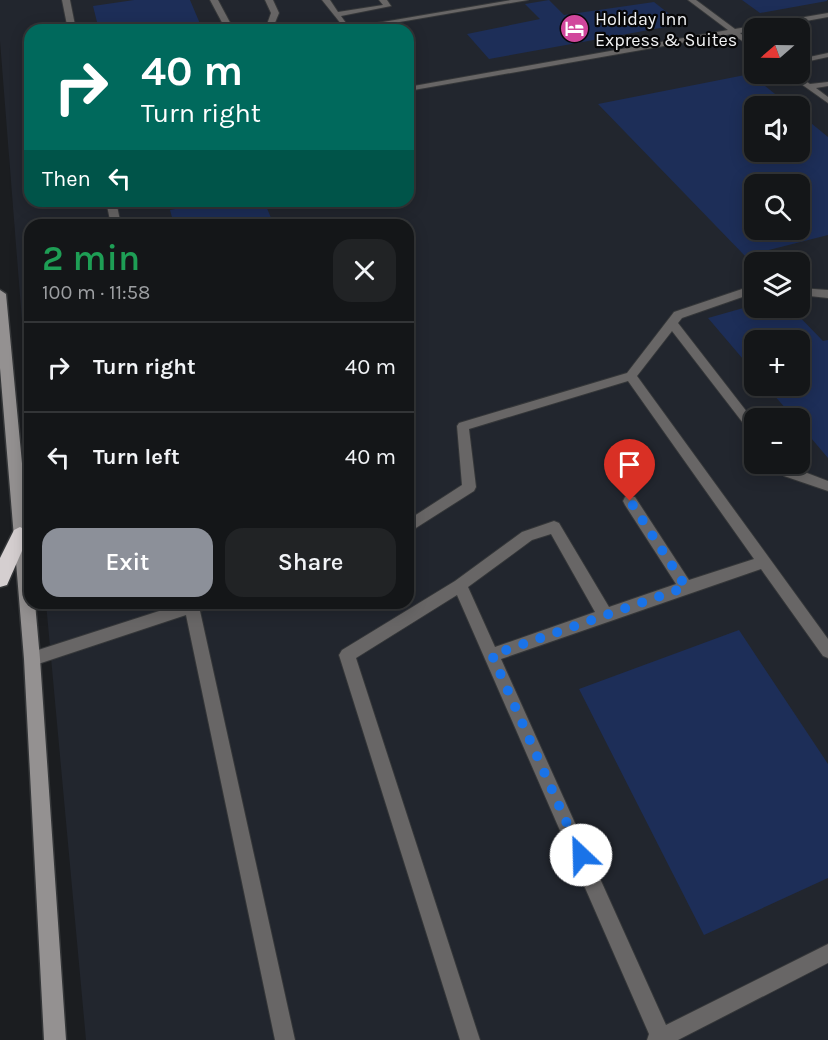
<!DOCTYPE html>
<html lang="en">
<head>
<meta charset="utf-8">
<style>
	:root { --surface:#141618; --page:#212325; --text:#f1f3f6; --muted:#9d9fa2; --line:#333537; --accent:#8c9099 }
	body { margin:0; font-family:Karla,sans-serif; background:var(--page); color:var(--text); height:100vh; display:flex; flex-direction:column; font-size:22px; white-space:nowrap }
	* { box-sizing:border-box; margin:0 }
	p { font-size:20px; color:var(--muted) }
	.icon { flex:none; width:33px; height:33px; fill:none; stroke:currentColor; stroke-width:2; stroke-linecap:round; stroke-linejoin:round }
	.map { position:relative; flex:1; overflow:hidden }
	.sheet { position:absolute; left:24px; top:219px; width:390px; height:390px; display:flex; flex-direction:column; background:var(--surface); border-radius:18px; box-shadow:0 3px 15px #0003,0 0 0 2px var(--line) }
	.sheet>* { flex:none }
	.banner { position:absolute; left:24px; top:24px; width:390px; height:183px; border-radius:18px; box-shadow:0 3px 15px #0003,0 0 0 2px var(--line); background:#00695c; color:#fff; overflow:hidden }
	.needle { width:39px; rotate:250deg }
	.controls { position:absolute; left:744px; top:18px; display:grid; gap:12px }
	.controls a { display:grid; place-items:center; width:66px; height:66px; border-radius:12px; background:var(--surface); box-shadow:0 3px 15px #0003,0 0 0 2px var(--line); font-size:30px }
	.pin { position:absolute; display:grid; place-items:center; width:51px; height:51px; color:#fff; margin:-62px -26px; border-radius:50% 50% 50% 0; rotate:-45deg; box-shadow:0 0 6px #0007 }
	.pin .icon { rotate:45deg }
	.me { position:absolute; width:66px; margin:-33px; rotate:336deg; stroke-linejoin:round; filter:drop-shadow(0 0 4px #0008) }
	.turn { display:flex; align-items:center; gap:21px; height:126px; padding:0 18px; font-size:27px }
	.turn .icon { width:78px; height:78px; stroke-width:2.5 }
	.turn b { display:block; font-size:42px; line-height:51px }
	.then { display:flex; align-items:center; height:57px; padding:0 18px; background:#0003; gap:12px; font-size:22px }
	.round { display:grid; place-items:center; flex:none; width:63px; height:63px; border-radius:18px; background:var(--page) }
	.overview { display:flex; align-items:center; justify-content:space-between; height:102px; padding:0 18px }
	h1 { font-size:36px; font-weight:600; line-height:45px; color:#1e9e55 }
	.cta { display:flex; gap:12px; margin-top:auto; padding:12px 18px }
	.cta a { flex:1; height:69px; border-radius:18px; background:var(--accent); color:#fff; font-size:24px; font-weight:600; line-height:69px; text-align:center }
	.cta a+a { background:var(--page); color:var(--text) }
	ul { padding:0; list-style:none }
	li { display:flex; align-items:center; gap:18px; height:90px; padding:0 18px; border-top:2px solid var(--line) }
	li div { flex:1 }
	li b { display:block; font-size:22px }
	li em { font-style:normal }
	.map>svg:first-child { display:block }
	.built { fill:#22262e; fill-rule:evenodd }
	.building { fill:#1d2e58; fill-rule:evenodd }
	.lines { fill:none; stroke-linecap:round; stroke-linejoin:round }
	.service-casing { stroke:#353739; stroke-width:2 }
	.secondary-casing { stroke:#353739; stroke-width:3 }
	.motorway-casing { stroke:#353739; stroke-width:3 }
	.service { fill:#686666; fill-rule:evenodd }
	.secondary { fill:#949191; fill-rule:evenodd }
	.motorway { fill:#d5cfd0; fill-rule:evenodd }
	.route { stroke:#1a73e8; stroke-width:10; stroke-dasharray:0 18 }
	.labels { text-anchor:middle; stroke-width:4.5; stroke-linejoin:round; paint-order:stroke }
	.far-poi-label { font-size:18px; fill:#f1f2f4; stroke:#070708; text-anchor:start }
</style>
</head>
<body>
<div class="map">
<svg width="828" height="1040" viewBox="0 0 828 1040">
	<rect width="100%" height="100%" fill="#1b1d20"/>
	<path class="built" d="M 0,0 L 828,0 L 828,1040 L 86,1040 L 46,603 L 408,603 L 408,225 L 30,225 L 30,423 L 0,41 ZM 754,28 L 800,28 L 800,74 L 754,74 ZM 30,30 L 408,30 L 408,201 L 30,201 ZM 754,106 L 800,106 L 800,152 L 754,152 ZM 754,184 L 800,184 L 800,230 L 754,230 ZM 754,262 L 800,262 L 800,308 L 754,308 ZM 754,340 L 800,340 L 800,386 L 754,386 ZM 754,418 L 800,418 L 800,464 L 754,464 Z"/>
	<path class="building" d="M 134,0 L 190,0 L 201,26 L 177,30 L 99,30 L 93,6 Z
		M 549,0 L 564,15 L 654,2 L 682,24 L 489,59 L 467,34 L 540,19 L 525,4 Z
		M 742,0 L 827,0 L 827,1 L 760,13 Z
		M 750,74 L 790,106 L 754,106 L 754,152 L 800,152 L 800,114 L 828,137 L 828,235 L 745,256 L 598,104 ZM 754,184 L 800,184 L 800,230 L 754,230 Z
		M 216,201 L 264,201 L 274,225 L 174,225 L 170,210 Z
		M 754,305 L 754,308 L 791,308 L 823,341 L 828,340 L 828,458 L 800,425 L 800,418 L 794,418 L 766,386 L 800,386 L 800,340 L 754,340 L 754,372 L 708,318 Z
		M 739,630 L 828,764 L 828,878 L 704,935 L 579,689 Z"/>
	<g class="lines">
		<defs>
			<path id="service" d="M 62,0 L 70,0 L 76,30 L 68,30 Z
				M 210,0 L 218,0 L 234,30 L 226,30 Z
				M 265,0 L 273,0 L 279,13 L 272,30 L 258,30 L 266,27 L 271,13 Z
				M 322,0 L 330,0 L 338,12 L 383,5 L 379,0 L 387,0 L 391,6 L 341,16 L 346,23 L 342,25 Z
				M 511,0 L 528,0 L 353,30 L 342,29 Z
				M 688,0 L 696,0 L 735,29 L 828,13 L 828,17 L 740,33 L 754,44 L 754,49 L 732,34 L 408,91 L 408,87 L 728,30 Z
				M 828,53 L 828,57 L 800,63 L 800,59 Z
				M 787,74 L 795,74 L 810,84 L 828,82 L 828,86 L 816,88 L 828,97 L 828,103 Z
				M 106,201 L 116,201 L 121,225 L 111,225 Z
				M 754,285 L 754,293 L 682,318 L 678,323 L 754,421 L 754,434 L 750,432 L 672,331 L 637,376 L 828,639 L 828,658 L 823,656 L 761,569 L 501,659 L 666,1025 L 828,944 L 828,963 L 678,1040 L 647,1040 L 649,1034 L 457,595 L 356,658 L 480,1040 L 460,1040 L 339,655 L 342,650 L 455,581 L 522,532 L 554,521 L 559,523 L 609,607 L 676,584 L 625,505 L 623,501 L 625,497 L 635,497 L 689,580 L 754,559 L 628,381 L 469,429 L 476,487 L 474,491 L 408,533 L 408,520 L 462,485 L 457,426 L 459,423 L 627,373 L 674,312 ZM 551,534 L 595,612 L 495,647 L 468,587 L 532,540 Z
				M 800,288 L 828,290 L 828,298 L 800,295 Z
				M 776,464 L 789,464 L 794,468 L 828,481 L 828,491 L 784,476 Z
				M 184,603 L 212,603 L 210,608 L 200,611 L 295,1040 L 275,1040 L 186,615 L 32,666 L 27,664 L 24,659 L 27,654 L 32,652 Z"/>
			<path id="secondary" d="M 0,290 L 6,294 L 30,548 L 30,603 L 35,603 L 40,659 L 66,1040 L 44,1040 L 24,659 L 0,368 Z"/>
			<path id="motorway" d="M 20,527 L 26,530 L 29,535 L 7,585 L 0,587 L 0,558 L 14,530 Z"/>
		</defs>
		<use href="#service" class="service-casing"/>
		<use href="#secondary" class="secondary-casing"/>
		<use href="#motorway" class="motorway-casing"/>
		<use href="#service" class="service"/>
		<use href="#secondary" class="secondary"/>
		<use href="#motorway" class="motorway"/>
	</g>
	<g class="lines">
		<path class="route" d="M 581,855 L 492,655 L 686,587 L 630,501"/>
	</g>
	<defs>
		<symbol id="hotel-disc" viewBox="-11 -11 22 22"><circle r="9.5" fill="#d1479c" stroke="#070708"/><path d="M-6-4.5h1.5V1H6V5H4.5V3h-9V5H-6ZM-4 0a1.8 1.8 0 1 1 3.6 0ZM.5 0V-2.5h3Q6-2.5 6 0Z" fill="#fff"/></symbol>
	</defs>
	<g fill-rule="evenodd">
		<use href="#hotel-disc" x="558" y="12" width="33" height="33"/>
	</g>
	<g class="labels">
		<g class="far-poi-label">
			<text x="595" y="25">Holiday Inn<tspan x="595" dy="21">Express &amp; Suites</tspan></text>
		</g>
	</g>
</svg>
<div class="controls">
<a><svg class="needle" viewBox="-14 -14 28 28"><path d="M0-13l5 13h-10z" fill="#e53935"/><path d="M0 13l5-13h-10z" fill="#9d9fa2"/></svg></a>
<a><svg class="icon" aria-label="sound" viewBox="0 0 24 24"><path d="M4 9h4l5-4v14l-5-4H4zM17 9q2 3 0 6"/></svg></a>
<a><svg class="icon" aria-label="search" viewBox="0 0 24 24"><circle cx="10" cy="10" r="6"/><path d="M15 15l6 6"/></svg></a>
<a><svg class="icon" aria-label="layers" viewBox="0 0 24 24"><path d="M12 4l9 5-9 5-9-5zM3 14l9 5 9-5"/></svg></a>
<a>+</a>
<a>−</a>
</div>
<div class="pin" style="left:630px;top:501px;background:#d93025"><svg class="icon" aria-label="arrive" viewBox="0 0 24 24"><path d="M6 21V4h12l-3 4 3 4H6"/></svg></div>
<svg class="me" style="left:581px;top:855px" viewBox="-20 -20 40 40"><circle r="19" fill="#fff"/><path d="M0-13L10 11 0 6-10 11z" fill="#1a73e8"/></svg>
<div class="banner">
<div class="turn"><svg class="icon" aria-label="right" viewBox="0 0 24 24"><path d="M7 20v-9h11M14 6l5 5-5 5"/></svg><div><b>40 m</b>Turn right</div></div>
<div class="then">Then<svg class="icon" aria-label="left" viewBox="0 0 24 24"><path d="M17 20v-9H6M10 6l-5 5 5 5"/></svg></div>
</div>
<section class="sheet">
<div class="overview"><div><h1>2 min</h1><p>100 m · 11:58</p></div><a class="round"><svg class="icon" aria-label="close" viewBox="0 0 24 24"><path d="M6 6l12 12M18 6L6 18"/></svg></a></div>
<ul>
<li><svg class="icon" aria-label="right" viewBox="0 0 24 24"><path d="M7 20v-9h11M14 6l5 5-5 5"/></svg><div><b>Turn right</b></div><em>40 m</em></li>
<li><svg class="icon" aria-label="left" viewBox="0 0 24 24"><path d="M17 20v-9H6M10 6l-5 5 5 5"/></svg><div><b>Turn left</b></div><em>40 m</em></li>
</ul>
<div class="cta"><a>Exit</a><a>Share</a></div>
</section>
</div>
</body>
</html>
